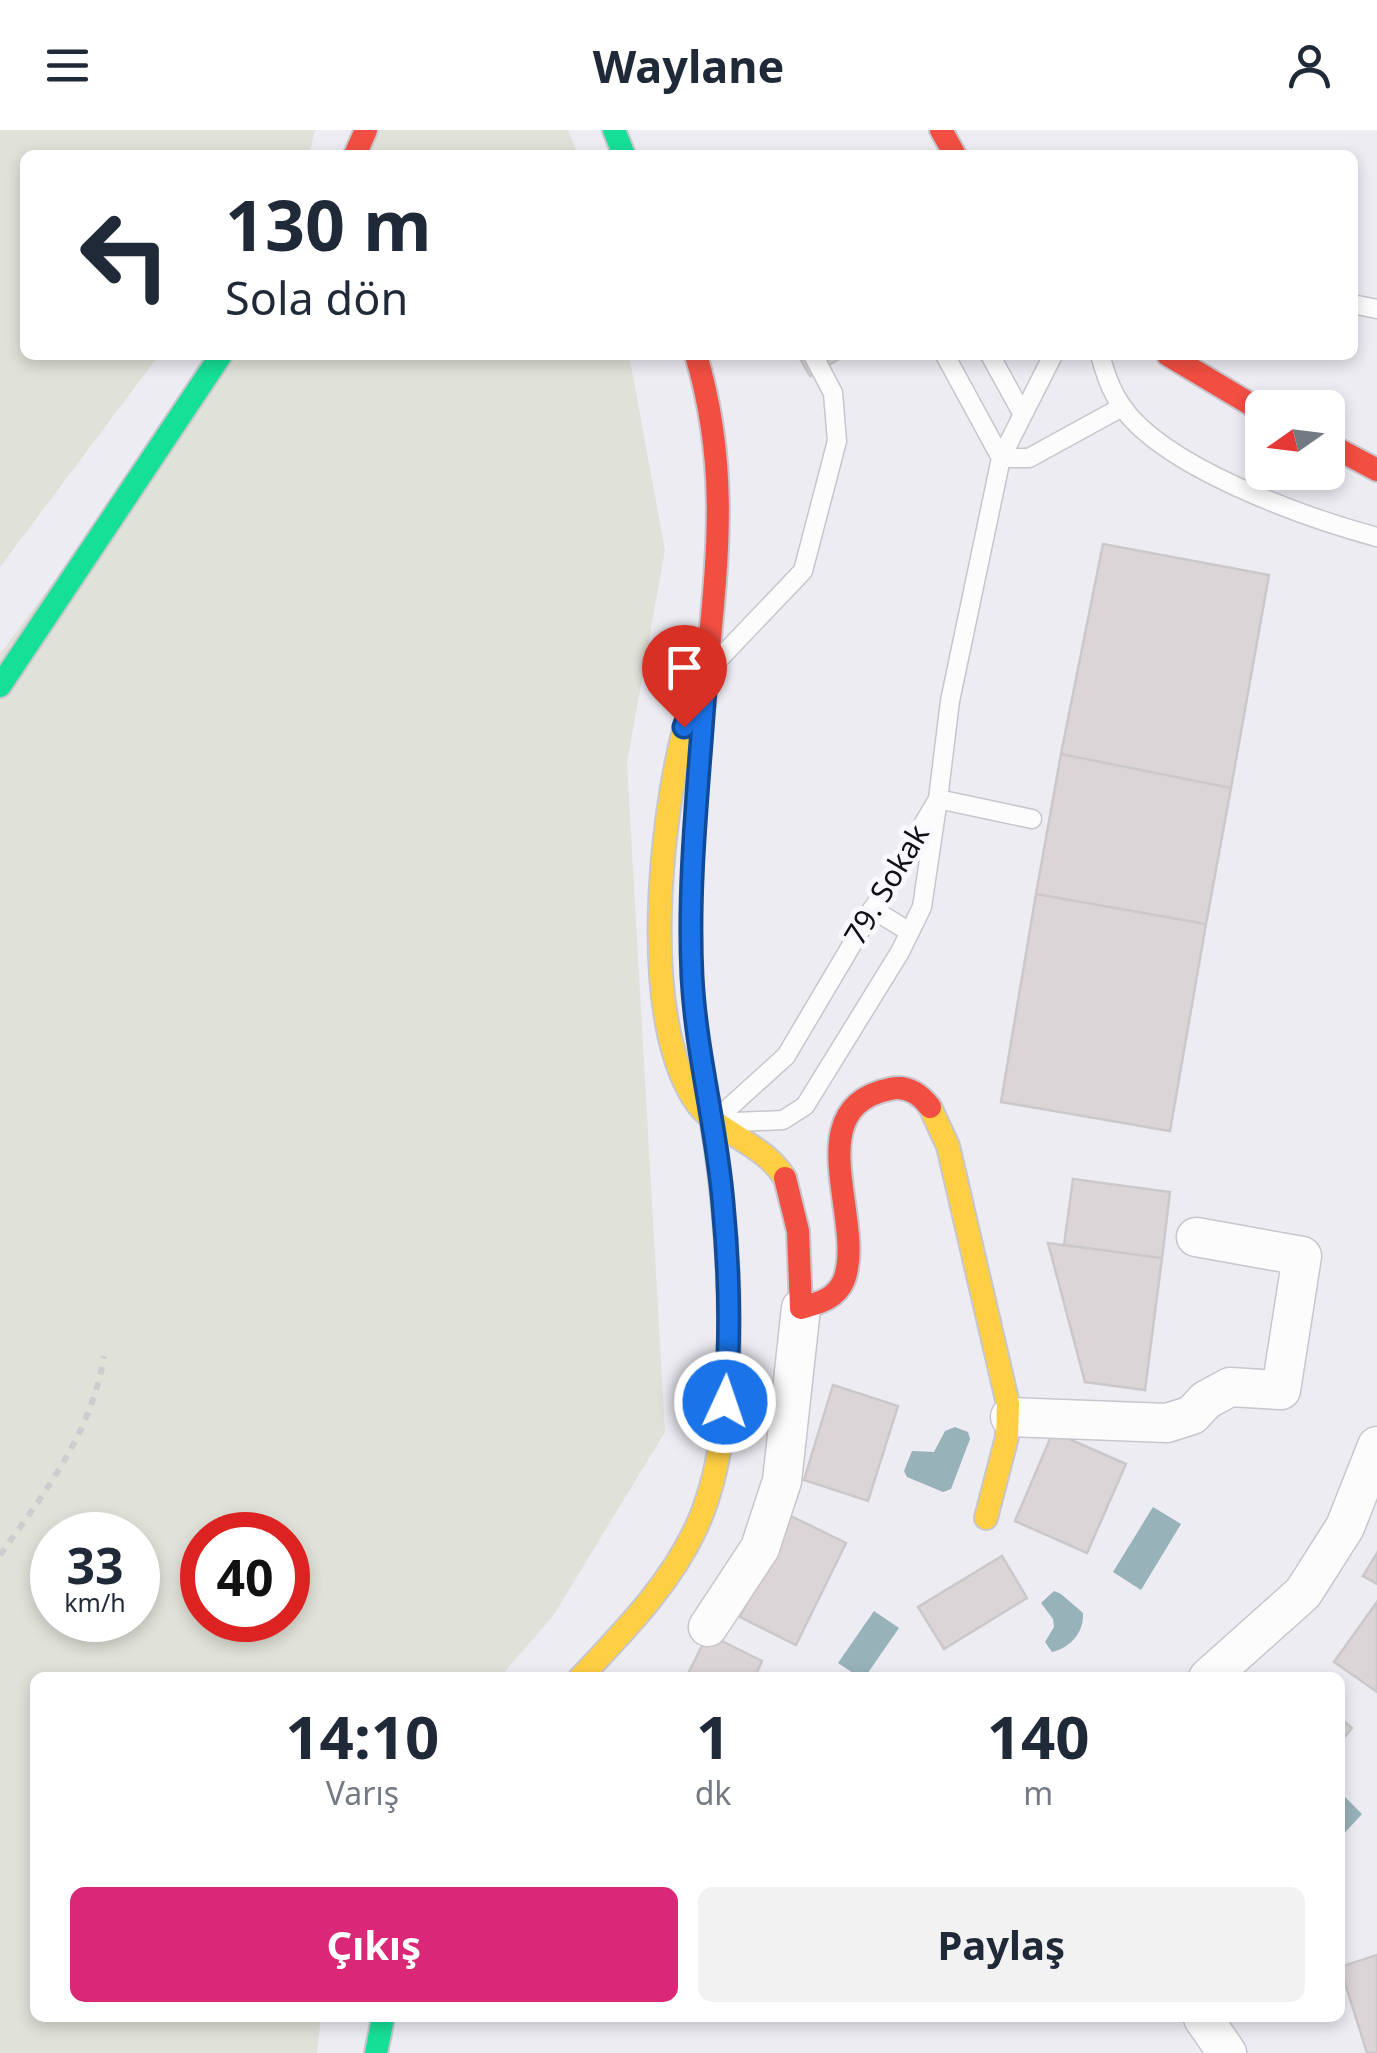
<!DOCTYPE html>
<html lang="tr">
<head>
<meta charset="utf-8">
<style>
	:root { --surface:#fff; --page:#f2f2f3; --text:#1f2937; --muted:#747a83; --accent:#db2777 }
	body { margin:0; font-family:"Noto Sans",sans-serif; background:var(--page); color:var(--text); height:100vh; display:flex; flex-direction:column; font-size:38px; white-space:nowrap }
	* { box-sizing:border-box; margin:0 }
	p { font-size:32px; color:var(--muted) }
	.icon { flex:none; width:55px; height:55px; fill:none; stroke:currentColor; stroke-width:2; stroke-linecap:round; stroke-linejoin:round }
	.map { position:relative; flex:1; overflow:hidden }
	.panel { position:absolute; left:30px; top:1542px; width:1315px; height:350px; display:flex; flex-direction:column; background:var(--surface); border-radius:15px; box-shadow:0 5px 15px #0003 }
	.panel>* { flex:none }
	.banner { position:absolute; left:20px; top:20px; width:1338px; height:210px; border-radius:15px; box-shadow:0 5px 15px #0003; background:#fff; color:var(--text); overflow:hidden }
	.needle { width:65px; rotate:256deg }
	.buttons { position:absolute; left:1245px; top:260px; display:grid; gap:20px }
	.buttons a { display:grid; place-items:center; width:100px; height:100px; border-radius:15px; background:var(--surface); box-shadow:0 5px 15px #0003; font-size:50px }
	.speed { position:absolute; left:30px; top:1382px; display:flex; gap:20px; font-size:50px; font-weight:700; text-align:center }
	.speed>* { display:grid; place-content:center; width:130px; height:130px; border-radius:50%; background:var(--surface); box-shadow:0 5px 15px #0003; line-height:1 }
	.speed small { font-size:25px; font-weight:400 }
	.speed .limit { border:15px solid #d22; background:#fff; color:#111 }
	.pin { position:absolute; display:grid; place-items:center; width:85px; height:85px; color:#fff; margin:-102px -42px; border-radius:50% 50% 50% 0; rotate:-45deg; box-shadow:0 0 10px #0007 }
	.pin .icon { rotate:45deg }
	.me { position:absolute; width:110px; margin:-55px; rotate:3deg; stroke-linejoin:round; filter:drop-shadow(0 0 8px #0008) }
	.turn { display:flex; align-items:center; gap:35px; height:210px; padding:0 40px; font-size:45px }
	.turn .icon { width:130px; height:130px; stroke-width:2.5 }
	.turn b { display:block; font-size:70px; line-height:85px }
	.eta { display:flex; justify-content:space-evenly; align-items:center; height:170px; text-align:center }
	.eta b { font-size:60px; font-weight:700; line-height:70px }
	.cta { display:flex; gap:20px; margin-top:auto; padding:20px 40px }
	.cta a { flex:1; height:115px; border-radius:15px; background:var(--accent); color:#fff; font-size:40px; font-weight:700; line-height:115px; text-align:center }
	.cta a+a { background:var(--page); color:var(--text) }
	header { display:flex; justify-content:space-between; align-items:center; height:130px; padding:0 40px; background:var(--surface); font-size:45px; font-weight:700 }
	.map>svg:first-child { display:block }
	.green { fill:#e0e1d8; fill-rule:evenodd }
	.water { fill:#97b2b9 }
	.building { fill:#dcd5d7; stroke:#cbc8ca; stroke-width:2.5 }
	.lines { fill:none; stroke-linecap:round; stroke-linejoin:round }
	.lane-casing { stroke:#c7c6cc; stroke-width:21 }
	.street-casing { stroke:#c7c6cc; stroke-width:41 }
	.fast-casing { stroke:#c7c6cc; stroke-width:26 }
	.slow-casing { stroke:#c7c6cc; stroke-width:26 }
	.jam-casing { stroke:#c7c6cc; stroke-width:26 }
	.path { stroke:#cdcdcf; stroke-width:6; stroke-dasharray:8 8; stroke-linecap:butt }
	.lane { stroke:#fcfcfd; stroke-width:18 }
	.street { stroke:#fcfcfd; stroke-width:38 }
	.fast { stroke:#16e098; stroke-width:22 }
	.slow { stroke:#ffcf43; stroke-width:22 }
	.jam { stroke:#f24e42; stroke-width:22 }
	.route-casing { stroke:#114b97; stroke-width:25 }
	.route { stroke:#1a73e8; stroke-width:18 }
	.labels { text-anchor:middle; stroke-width:10; stroke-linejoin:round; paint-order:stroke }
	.street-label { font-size:30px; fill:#100f13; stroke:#f8f8fd }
</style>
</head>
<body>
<header><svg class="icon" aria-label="menu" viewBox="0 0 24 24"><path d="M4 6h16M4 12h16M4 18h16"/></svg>Waylane<svg class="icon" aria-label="person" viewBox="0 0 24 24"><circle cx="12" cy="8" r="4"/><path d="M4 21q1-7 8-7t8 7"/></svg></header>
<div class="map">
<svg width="1377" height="1923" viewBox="0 0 1377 1923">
	<rect width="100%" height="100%" fill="#edecf3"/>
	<path class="green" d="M 0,0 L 315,0 L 309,25 L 25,25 L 25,225 L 159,225 L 0,437 Z
		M 367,0 L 568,0 L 578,25 L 357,25 Z
		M 221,225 L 629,225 L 665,420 L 627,633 L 665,1302 L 553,1486 L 500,1547 L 35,1548 L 35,1888 L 321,1888 L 317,1923 L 0,1923 L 0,524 ZM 52,1405 L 138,1405 L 138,1490 L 52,1490 ZM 202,1405 L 288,1405 L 288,1490 L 202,1490 Z"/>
	<path class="water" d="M 955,1297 L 968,1302 L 970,1309 L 951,1359 L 943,1362 L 907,1347 L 904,1341 L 912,1321 L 934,1322 L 945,1301 Z
		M 1153,1377 L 1181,1394 L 1141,1460 L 1113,1442 Z
		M 1054,1461 L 1061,1464 L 1083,1483 C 1084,1503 1070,1518 1052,1522 L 1045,1512 L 1054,1497 L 1053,1489 L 1041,1473 Z
		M 874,1481 L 899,1498 L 865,1547 L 859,1547 L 838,1533 Z
		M 1340,1662 L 1362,1684 L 1340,1708 Z"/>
	<path class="building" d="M 798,225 L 846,225 L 810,246 Z
		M 1103,414 L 1269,445 L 1231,658 L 1061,624 Z
		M 1061,624 L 1231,658 L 1206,794 L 1036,764 Z
		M 1036,764 L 1206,794 L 1170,1001 L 1001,972 Z
		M 1073,1049 L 1170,1062 L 1162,1128 L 1064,1115 Z
		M 1048,1113 L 1162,1128 L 1145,1260 L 1085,1252 Z
		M 833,1255 L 898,1276 L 868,1371 L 804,1350 Z
		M 1053,1302 L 1126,1334 L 1087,1423 L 1015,1391 Z
		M 791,1386 L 846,1413 L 796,1515 L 740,1487 Z
		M 1377,1423 L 1377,1454 L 1363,1446 Z
		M 1002,1426 L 1027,1468 L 944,1519 L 918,1477 Z
		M 1377,1472 L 1377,1562 L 1334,1532 Z
		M 708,1504 L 762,1531 L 754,1548 L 686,1548 Z
		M 1340,1588 L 1352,1598 L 1340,1613 Z
		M 1377,1825 L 1377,1923 L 1367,1923 L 1340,1837 Z"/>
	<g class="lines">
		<defs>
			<path id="lane" d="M 1352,174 L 1377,179
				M 945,225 L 1001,328 L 1029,328 L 1122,277
				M 990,225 L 1022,283
				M 1100,225 C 1105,242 1110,259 1121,275 C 1162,337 1306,388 1377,407
				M 720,528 L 803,441 L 837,311 L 833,263 L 813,225
				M 938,669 L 922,777 L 900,822 L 805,976 L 783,990 L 712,993 L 786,926 Z
				M 1032,689 L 938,669 L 950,571 L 1001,328 L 1053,225
				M 872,779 L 910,802"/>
			<path id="street" d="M 1010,1287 L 1167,1293 L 1192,1285 L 1206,1270 L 1230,1257 L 1281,1260 L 1302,1126 L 1196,1107
				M 708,1497 L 760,1418 L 782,1351 L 801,1178
				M 1208,1548 L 1303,1463 L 1345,1397 L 1377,1316
				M 1203,1888 L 1227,1923"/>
			<path id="fast" d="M 614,0 L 624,25
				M 0,556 L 221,225
				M 376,1923 L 383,1888"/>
			<path id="slow" d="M 706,543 C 698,562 689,580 684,600 C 660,694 640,884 694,969 C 717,1005 762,1011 785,1048
				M 930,977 L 948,1016 L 1008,1274 L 1007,1307 L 986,1388
				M 580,1548 C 623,1502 669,1456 696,1398 C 746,1291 730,1086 708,971"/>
			<path id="jam" d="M 941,0 L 955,25
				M 355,25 L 366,0
				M 696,225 C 733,350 714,449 704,575
				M 1168,225 L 1262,281
				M 1328,314 L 1377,340
				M 785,1048 L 798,1101 L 801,1178 C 819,1173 836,1169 844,1150 C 866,1091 796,978 890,959 C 907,955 920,964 930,977"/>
		</defs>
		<use href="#lane" class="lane-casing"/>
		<use href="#street" class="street-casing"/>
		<use href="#fast" class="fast-casing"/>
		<use href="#slow" class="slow-casing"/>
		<use href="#jam" class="jam-casing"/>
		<path class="path" d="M 0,1425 C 44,1364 92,1302 104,1226"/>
		<use href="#lane" class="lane"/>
		<use href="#street" class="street"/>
		<use href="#fast" class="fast"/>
		<use href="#slow" class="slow"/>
		<use href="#jam" class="jam"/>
	</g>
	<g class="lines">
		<defs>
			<path id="route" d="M 684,597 L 706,542 C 700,643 687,746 692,847 C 696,924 717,998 723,1074 C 729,1138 731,1208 725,1272"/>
		</defs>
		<use href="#route" class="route-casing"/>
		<use href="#route" class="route"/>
	</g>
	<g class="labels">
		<g class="street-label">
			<text transform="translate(887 755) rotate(-59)" y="10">79. Sokak</text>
		</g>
	</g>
</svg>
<div class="buttons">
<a><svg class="needle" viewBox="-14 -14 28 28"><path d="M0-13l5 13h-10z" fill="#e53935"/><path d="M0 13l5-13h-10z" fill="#747a83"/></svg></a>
</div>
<div class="speed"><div>33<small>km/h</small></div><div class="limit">40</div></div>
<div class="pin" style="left:684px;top:597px;background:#d93025"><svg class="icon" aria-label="arrive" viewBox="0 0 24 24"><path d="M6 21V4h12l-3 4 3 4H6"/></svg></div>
<svg class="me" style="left:725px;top:1272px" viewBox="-20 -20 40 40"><circle r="17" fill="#1a73e8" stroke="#fff" stroke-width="3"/><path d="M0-11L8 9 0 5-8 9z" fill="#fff"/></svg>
<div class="banner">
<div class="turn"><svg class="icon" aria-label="left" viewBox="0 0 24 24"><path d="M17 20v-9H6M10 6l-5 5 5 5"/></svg><div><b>130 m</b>Sola dön</div></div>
</div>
<section class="panel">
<div class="eta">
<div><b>14:10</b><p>Varış</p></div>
<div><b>1</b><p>dk</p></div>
<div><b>140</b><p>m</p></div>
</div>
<div class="cta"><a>Çıkış</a><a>Paylaş</a></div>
</section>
</div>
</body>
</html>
